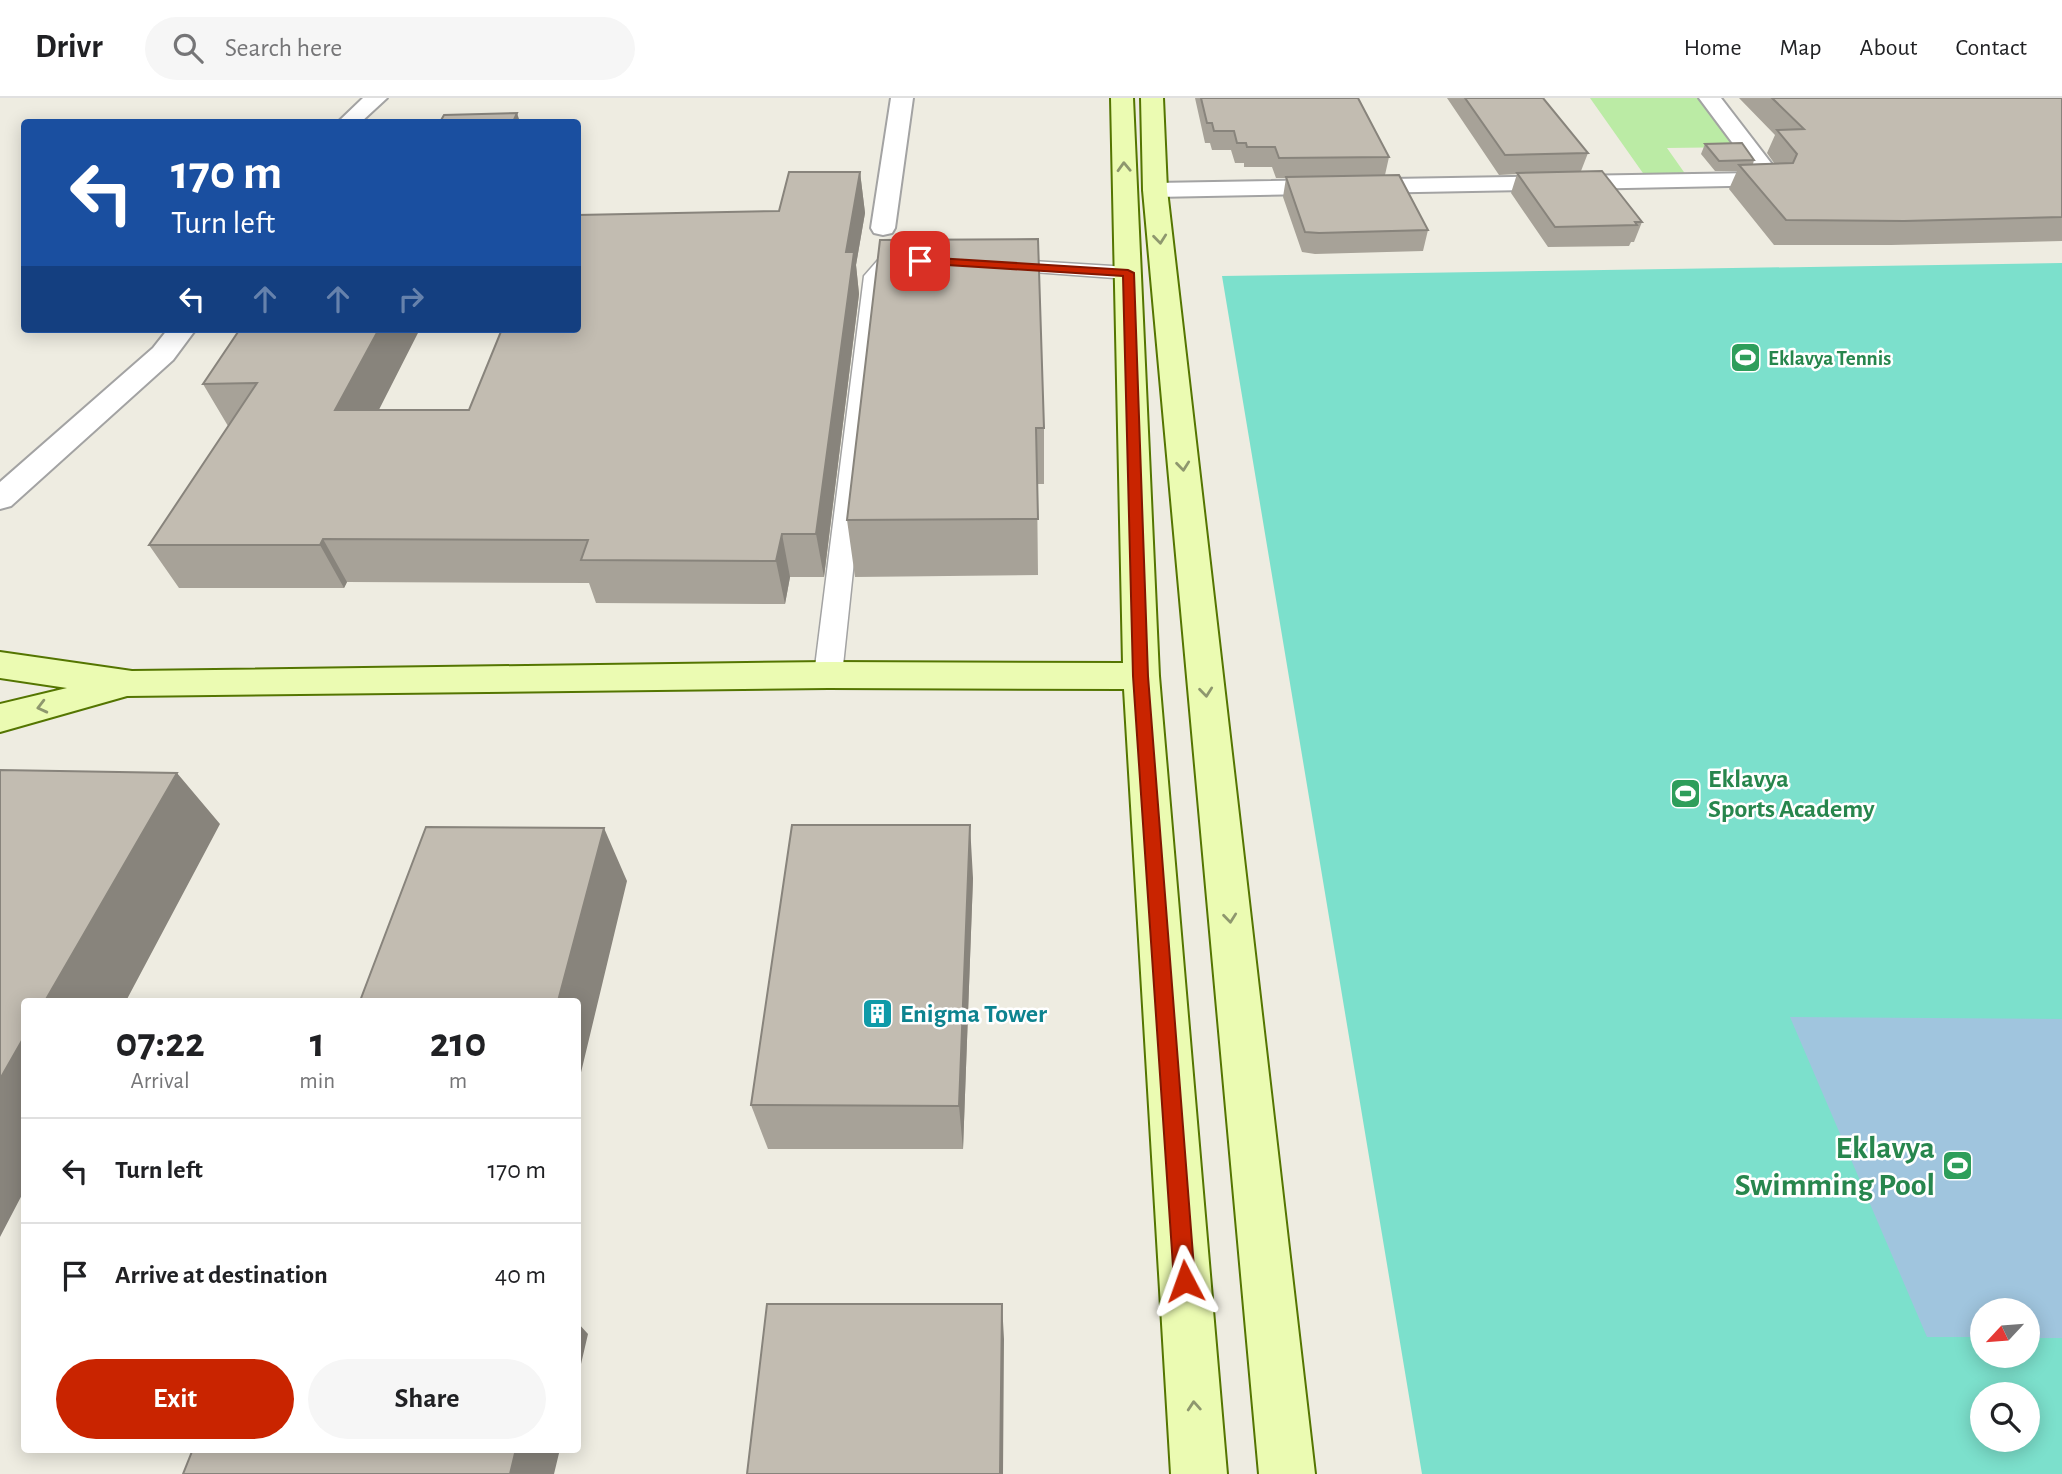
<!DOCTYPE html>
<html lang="en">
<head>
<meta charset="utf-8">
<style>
	:root { --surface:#fff; --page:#f6f6f6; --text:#202124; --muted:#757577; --line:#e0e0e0; --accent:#c92400 }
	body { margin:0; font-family:"Alegreya Sans",sans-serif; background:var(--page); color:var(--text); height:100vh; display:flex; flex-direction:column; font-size:26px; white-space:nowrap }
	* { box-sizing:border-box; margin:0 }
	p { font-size:23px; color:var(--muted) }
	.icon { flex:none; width:38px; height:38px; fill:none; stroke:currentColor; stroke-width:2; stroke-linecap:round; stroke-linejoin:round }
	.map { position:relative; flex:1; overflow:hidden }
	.drawer { position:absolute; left:21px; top:900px; width:560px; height:455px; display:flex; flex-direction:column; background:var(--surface); border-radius:7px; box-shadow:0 4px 18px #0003 }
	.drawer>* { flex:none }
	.hud { position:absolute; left:21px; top:21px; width:560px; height:214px; border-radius:7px; box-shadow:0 4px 18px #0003; background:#1a4fa0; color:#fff; overflow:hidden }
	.needle { width:46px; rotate:244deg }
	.tools { position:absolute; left:1970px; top:1200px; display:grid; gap:14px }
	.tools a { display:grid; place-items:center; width:70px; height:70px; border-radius:50%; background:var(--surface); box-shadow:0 4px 18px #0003; font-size:35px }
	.pin { position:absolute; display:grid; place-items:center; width:60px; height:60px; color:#fff; margin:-30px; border-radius:14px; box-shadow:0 4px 10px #0006 }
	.me { position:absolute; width:77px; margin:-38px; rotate:356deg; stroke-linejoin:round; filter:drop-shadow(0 0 5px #0008) }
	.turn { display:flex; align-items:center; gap:24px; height:147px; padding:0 35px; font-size:32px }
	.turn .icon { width:91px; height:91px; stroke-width:2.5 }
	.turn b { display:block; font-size:49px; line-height:60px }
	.lanes { display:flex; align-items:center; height:66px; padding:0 35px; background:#0003; justify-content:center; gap:35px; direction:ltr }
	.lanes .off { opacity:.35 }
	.eta { display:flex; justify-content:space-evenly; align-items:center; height:119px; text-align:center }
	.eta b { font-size:42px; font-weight:700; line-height:49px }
	.cta { display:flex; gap:14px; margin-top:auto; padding:14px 35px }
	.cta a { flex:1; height:80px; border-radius:42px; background:var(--accent); color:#fff; font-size:28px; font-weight:700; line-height:80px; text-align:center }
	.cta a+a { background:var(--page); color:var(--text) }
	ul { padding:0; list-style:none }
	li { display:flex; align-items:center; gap:21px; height:105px; padding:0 35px; border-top:2px solid var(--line) }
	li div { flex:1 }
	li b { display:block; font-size:26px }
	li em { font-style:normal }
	header { display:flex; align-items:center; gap:42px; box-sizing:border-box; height:98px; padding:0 35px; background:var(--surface); border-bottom:2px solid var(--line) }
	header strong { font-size:33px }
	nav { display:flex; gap:38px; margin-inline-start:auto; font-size:24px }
	.search { width:490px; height:63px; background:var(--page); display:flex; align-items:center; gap:18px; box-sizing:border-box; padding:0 24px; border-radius:38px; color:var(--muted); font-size:26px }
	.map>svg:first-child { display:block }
	.grass { fill:#bbeba5 }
	.pitch { fill:#7ce0cc; fill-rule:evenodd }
	.water { fill:#a0c5de }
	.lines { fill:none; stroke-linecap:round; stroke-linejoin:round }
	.lane-casing { stroke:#a3a3a3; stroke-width:3 }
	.street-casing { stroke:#a3a3a3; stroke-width:4 }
	.secondary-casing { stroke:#547501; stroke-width:4 }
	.lane { fill:#fff; fill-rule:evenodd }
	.street { fill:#fff; fill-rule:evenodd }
	.secondary { fill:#ebfbb2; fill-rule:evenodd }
	.wall { fill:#a7a298 }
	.shaded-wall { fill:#88847c }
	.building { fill:#c2bcb1; stroke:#88847c; stroke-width:2 }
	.oneway { stroke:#8e976e }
	.route { fill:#c92400; stroke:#831700; stroke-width:2 }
	.labels { text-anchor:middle; stroke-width:5; stroke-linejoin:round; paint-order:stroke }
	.far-leisure-label { font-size:21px; font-weight:bold; fill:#27864d; stroke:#fff; text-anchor:start }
	.leisure-label { font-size:26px; font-weight:bold; fill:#27864d; stroke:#fff; text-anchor:start }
	.culture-label { font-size:26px; font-weight:bold; fill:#0d838f; stroke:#fff; text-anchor:start }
	.near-leisure-label { font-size:32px; font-weight:bold; fill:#27864d; stroke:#fff; text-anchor:end }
</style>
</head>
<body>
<header>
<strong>Drivr</strong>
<div class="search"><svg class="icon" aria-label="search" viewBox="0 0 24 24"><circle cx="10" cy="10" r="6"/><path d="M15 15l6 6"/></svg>Search here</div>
<nav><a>Home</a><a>Map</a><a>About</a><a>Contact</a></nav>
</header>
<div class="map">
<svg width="2062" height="1376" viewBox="0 0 2062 1376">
	<rect width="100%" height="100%" fill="#eeece1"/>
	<path class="grass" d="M 1590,0 L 1702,0 L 1743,49 L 1667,50 L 1686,77 L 1645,78 Z"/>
	<path class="pitch" d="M 2062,165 L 2062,1376 L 1422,1376 L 1222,178 ZM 1983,1213 L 2028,1213 L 2028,1258 L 1983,1258 ZM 1983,1297 L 2028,1297 L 2028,1342 L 1983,1342 Z"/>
	<path class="water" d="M 1790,919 L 2062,921 L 2062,1240 L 2028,1240 L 2028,1213 L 1983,1213 L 1983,1239 L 1927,1239 Z"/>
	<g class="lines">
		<defs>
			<path id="lane" d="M 898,156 L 917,158 L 920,162 L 917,166 L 896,169 L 884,179 L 842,577 L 838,584 L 828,587 L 818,584 L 814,577 L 864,178 L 878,162 Z
				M 998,161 L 1128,169 L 1135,171 L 1138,175 L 1135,179 L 1128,181 L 991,171 L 988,167 L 991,163 Z"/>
			<path id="street" d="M 363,0 L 387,0 L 361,24 L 338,24 Z
				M 891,0 L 913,0 L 895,130 L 892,135 L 883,137 L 874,135 L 871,130 Z
				M 1699,0 L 1721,0 L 1784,82 L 1780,87 L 1155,99 L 1147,97 L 1143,92 L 1147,87 L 1155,85 L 1755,75 Z
				M 168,231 L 196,231 L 173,262 L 11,408 L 0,411 L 0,384 L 153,250 Z"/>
			<path id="secondary" d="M 1111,0 L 1133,0 L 1159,578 L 1227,1376 L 1171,1376 L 1124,591 L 828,590 L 127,598 L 0,634 L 0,606 L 67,590 L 0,580 L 0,554 L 132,573 L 828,564 L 1123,565 Z
				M 1141,0 L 1163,0 L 1167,92 L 1315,1376 L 1259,1376 L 1143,92 Z"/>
		</defs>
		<use href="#lane" class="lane-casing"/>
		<use href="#street" class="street-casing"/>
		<use href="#secondary" class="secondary-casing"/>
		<use href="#lane" class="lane"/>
		<use href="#street" class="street"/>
		<use href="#secondary" class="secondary"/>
	</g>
	<path class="wall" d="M 1195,0 L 1358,0 L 1389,59 L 1385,77 L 1428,132 L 1423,153 L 1315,156 L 1302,154 L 1283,99 L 1286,80 L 1276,80 L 1272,69 L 1244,69 L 1244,65 L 1235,65 L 1231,52 L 1212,52 L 1210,45 L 1205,45 Z
		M 1447,0 L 1543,0 L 1588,55 L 1581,73 L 1642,124 L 1634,144 L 1631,144 L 1629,148 L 1548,149 L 1511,95 L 1517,76 L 1499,77 Z
		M 1739,0 L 2062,0 L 2062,143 L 1891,147 L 1774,147 L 1729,91 L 1737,73 L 1715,73 L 1701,56 L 1705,46 L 1754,62 L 1753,66 L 1774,65 L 1767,55 L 1775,37 Z
		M 860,74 L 865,115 L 856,167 L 859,196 L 824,479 L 790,479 L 785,506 L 596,505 L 589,485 L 347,484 L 344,490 L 179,490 L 149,447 L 228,328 L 203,286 L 240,231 L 379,312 L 469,312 L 779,113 Z
		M 880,142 L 1044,330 L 1044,386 L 1037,386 L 1038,477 L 855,479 L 847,422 Z
		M 973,780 L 963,1051 L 768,1051 L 751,1007 Z"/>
	<path class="shaded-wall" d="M 517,15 L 520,24 L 513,24 Z
		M 860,74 L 865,115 L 856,167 L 859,196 L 824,479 L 816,436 L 846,154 Z
		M 379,231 L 420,231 L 357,355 L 335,312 Z
		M 782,436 L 790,479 L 785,506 L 776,463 Z
		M 323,441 L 347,484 L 344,490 L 320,447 Z
		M 177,675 L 220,726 L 126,903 L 45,903 Z
		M 970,727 L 973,780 L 963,1051 L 959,1008 Z
		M 604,730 L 627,783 L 578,987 L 578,903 L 558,903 Z
		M 24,939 L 24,1093 L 0,1139 L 0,981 Z
		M 1002,1206 L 1004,1241 L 1003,1376 L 1000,1376 Z
		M 578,1225 L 588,1236 L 578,1279 Z
		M 516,1351 L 560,1351 L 554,1376 L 510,1376 Z"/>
	<path class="building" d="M 1201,0 L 1358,0 L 1389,59 L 1279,60 L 1275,49 L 1247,49 L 1246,45 L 1237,45 L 1234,33 L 1214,33 L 1212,25 L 1207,25 Z
		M 1465,0 L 1543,0 L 1588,55 L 1505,57 Z
		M 1772,0 L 2062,0 L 2062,119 L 1904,123 L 1786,122 L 1739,67 L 1793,65 L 1797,56 L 1777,32 L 1804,31 Z
		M 517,15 L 513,24 L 440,24 L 444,17 Z
		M 1742,45 L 1754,62 L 1719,63 L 1705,46 Z
		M 1602,73 L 1642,124 L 1635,124 L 1637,127 L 1555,129 L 1517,75 Z
		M 789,74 L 860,74 L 846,154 L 854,154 L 816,436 L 782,436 L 776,463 L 581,462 L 588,442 L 323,441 L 320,447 L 149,447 L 257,285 L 203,286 L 240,231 L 379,231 L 335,312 L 469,312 L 502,231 L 578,231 L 578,117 L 779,113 Z
		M 1399,77 L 1428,132 L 1319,135 L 1305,134 L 1286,79 Z
		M 1038,141 L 1044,330 L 1036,330 L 1038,421 L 847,422 L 880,142 Z
		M 0,672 L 177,675 L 45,903 L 24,903 L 24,939 L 0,981 Z
		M 792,727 L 970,727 L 959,1008 L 751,1007 Z
		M 426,729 L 604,730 L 558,903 L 360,903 Z
		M 767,1206 L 1002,1206 L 1000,1376 L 747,1376 Z
		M 193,1351 L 516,1351 L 510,1376 L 183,1376 Z"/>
	<defs><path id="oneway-chevron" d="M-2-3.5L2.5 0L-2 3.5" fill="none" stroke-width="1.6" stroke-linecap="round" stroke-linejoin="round" transform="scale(1.75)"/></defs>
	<g class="oneway">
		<use href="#oneway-chevron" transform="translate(1124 69) rotate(-92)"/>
		<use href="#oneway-chevron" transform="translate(1160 141) rotate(84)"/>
		<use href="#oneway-chevron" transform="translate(1183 368) rotate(84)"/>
		<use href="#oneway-chevron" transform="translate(1206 594) rotate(84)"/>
		<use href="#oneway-chevron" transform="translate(42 609) rotate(166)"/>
		<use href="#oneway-chevron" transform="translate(1230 820) rotate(84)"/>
		<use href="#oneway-chevron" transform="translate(1194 1308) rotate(-94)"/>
	</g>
	<path class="route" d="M 920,159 L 1128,172 L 1134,175 L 1148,578 L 1195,1183 L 1192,1191 L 1185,1194 L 1177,1191 L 1174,1183 L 1133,578 L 1123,178 L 916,165 L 916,160 Z"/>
	<defs>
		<symbol id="stadium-square" viewBox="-11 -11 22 22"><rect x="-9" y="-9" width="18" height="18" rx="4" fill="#2e9e5b" stroke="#fff"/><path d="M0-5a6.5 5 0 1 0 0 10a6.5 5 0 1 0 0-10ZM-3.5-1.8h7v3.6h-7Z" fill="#fff"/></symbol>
		<symbol id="building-square" viewBox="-11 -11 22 22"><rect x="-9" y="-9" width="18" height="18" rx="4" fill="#0f9aa8" stroke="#fff"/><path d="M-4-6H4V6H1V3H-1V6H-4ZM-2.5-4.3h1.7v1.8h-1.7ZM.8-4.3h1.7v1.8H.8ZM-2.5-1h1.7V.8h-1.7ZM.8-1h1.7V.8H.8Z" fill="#fff"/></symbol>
	</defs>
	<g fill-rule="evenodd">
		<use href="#stadium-square" x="1728" y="242" width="35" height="35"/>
		<use href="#stadium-square" x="1668" y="678" width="35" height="35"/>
		<use href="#building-square" x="860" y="898" width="35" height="35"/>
		<use href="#stadium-square" x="1940" y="1050" width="35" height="35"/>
	</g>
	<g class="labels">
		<g class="far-leisure-label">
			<text x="1768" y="267">Eklavya Tennis</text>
		</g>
		<g class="leisure-label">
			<text x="1708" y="689">Eklavya<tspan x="1708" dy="30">Sports Academy</tspan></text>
		</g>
		<g class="culture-label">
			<text x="900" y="924">Enigma Tower</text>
		</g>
		<g class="near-leisure-label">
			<text x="1935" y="1060">Eklavya<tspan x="1935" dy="37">Swimming Pool</tspan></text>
		</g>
	</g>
</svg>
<div class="tools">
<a><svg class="needle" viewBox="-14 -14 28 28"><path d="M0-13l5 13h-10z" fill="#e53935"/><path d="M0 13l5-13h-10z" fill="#757577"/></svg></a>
<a><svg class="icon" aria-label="search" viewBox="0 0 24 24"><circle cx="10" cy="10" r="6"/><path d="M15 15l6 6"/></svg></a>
</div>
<div class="pin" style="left:920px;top:163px;background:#d93025"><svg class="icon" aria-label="arrive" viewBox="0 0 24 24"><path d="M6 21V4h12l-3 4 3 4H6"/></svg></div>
<svg class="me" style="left:1185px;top:1183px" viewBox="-20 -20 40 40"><path d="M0-17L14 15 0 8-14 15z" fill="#c92400" stroke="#fff" stroke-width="4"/></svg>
<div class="hud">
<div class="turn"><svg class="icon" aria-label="left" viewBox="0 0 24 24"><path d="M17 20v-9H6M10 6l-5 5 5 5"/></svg><div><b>170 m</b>Turn left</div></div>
<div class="lanes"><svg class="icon" aria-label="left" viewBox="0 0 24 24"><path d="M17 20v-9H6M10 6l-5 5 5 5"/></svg><svg class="icon off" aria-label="ahead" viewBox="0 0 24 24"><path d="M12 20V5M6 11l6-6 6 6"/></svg><svg class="icon off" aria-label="ahead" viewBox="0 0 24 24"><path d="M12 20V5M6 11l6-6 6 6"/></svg><svg class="icon off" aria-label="right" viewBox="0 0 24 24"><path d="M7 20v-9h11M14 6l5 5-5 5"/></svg></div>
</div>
<section class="drawer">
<div class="eta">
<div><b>07:22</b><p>Arrival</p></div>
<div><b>1</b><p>min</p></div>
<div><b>210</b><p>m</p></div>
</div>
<ul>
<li><svg class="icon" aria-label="left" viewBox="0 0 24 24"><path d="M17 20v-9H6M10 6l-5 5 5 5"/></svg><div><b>Turn left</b></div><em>170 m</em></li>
<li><svg class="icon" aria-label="arrive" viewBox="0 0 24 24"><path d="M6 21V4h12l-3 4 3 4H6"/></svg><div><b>Arrive at destination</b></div><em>40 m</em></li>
</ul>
<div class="cta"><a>Exit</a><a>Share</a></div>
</section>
</div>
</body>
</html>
